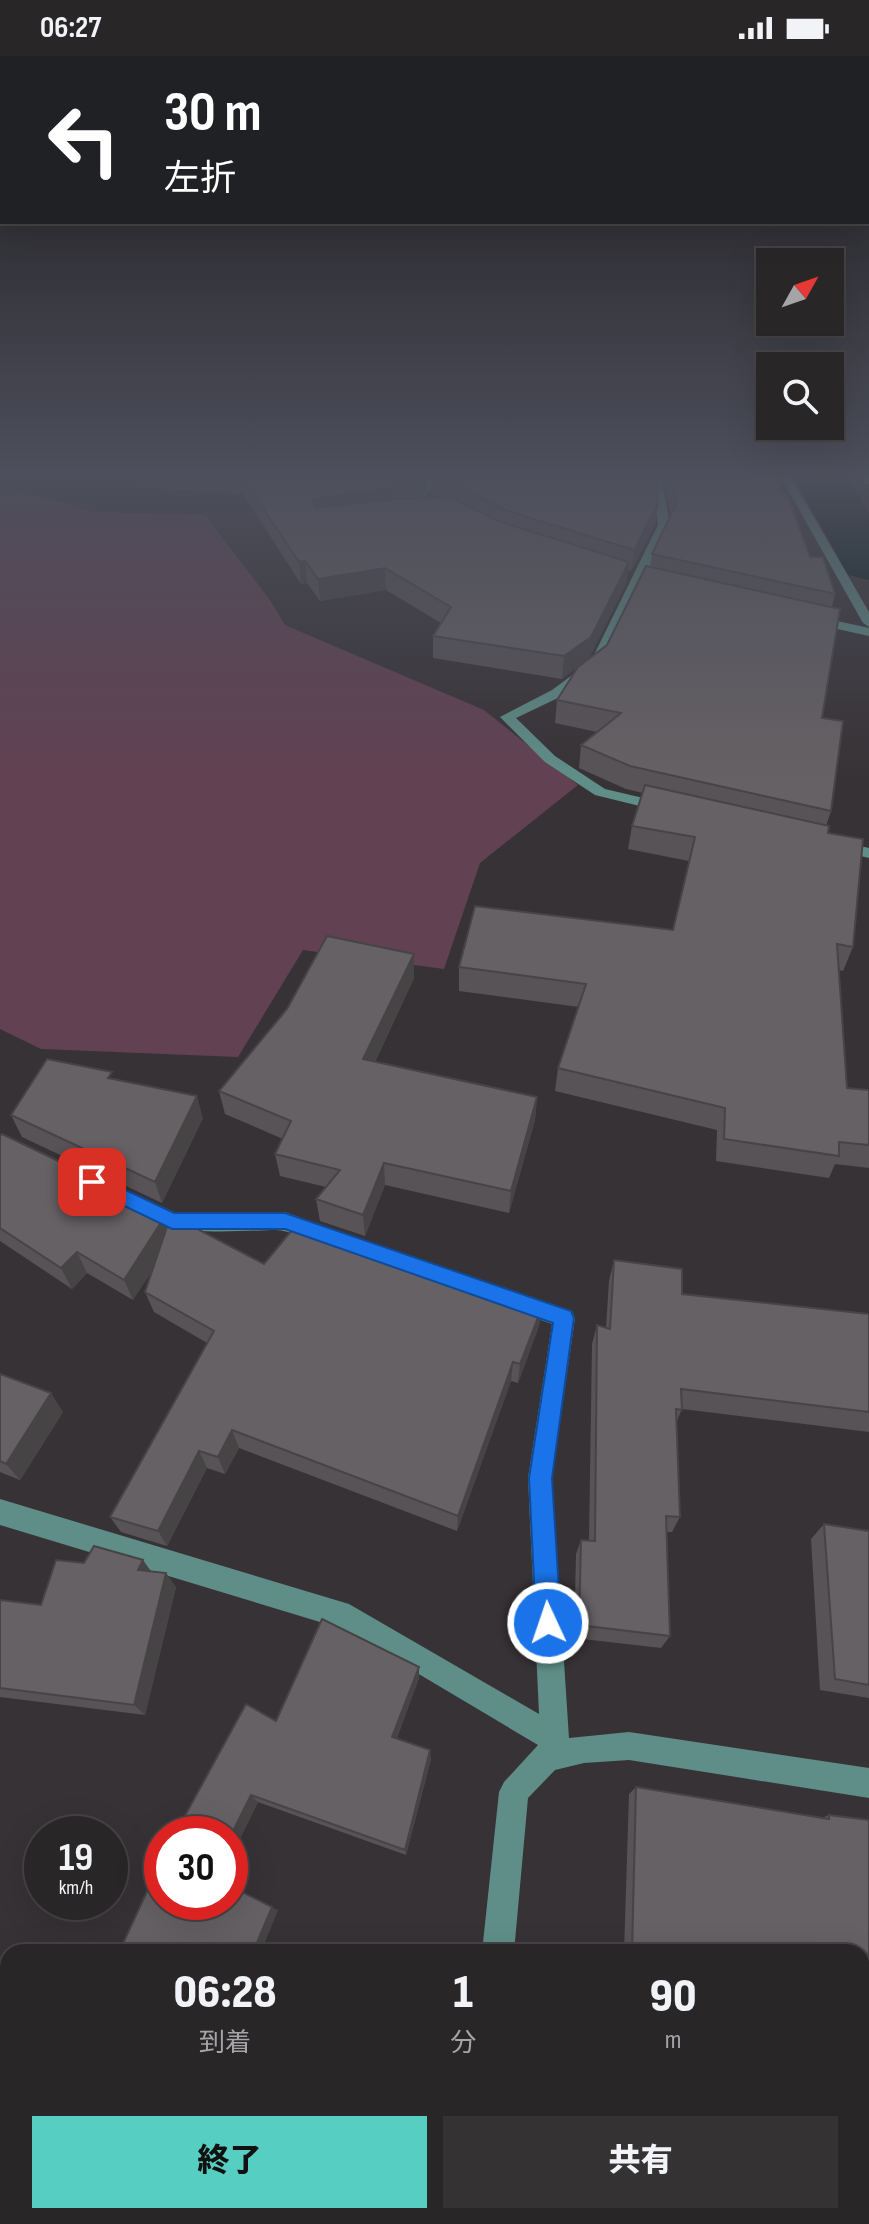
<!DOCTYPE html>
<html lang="ja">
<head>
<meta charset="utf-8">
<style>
	:root { --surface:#292628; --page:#353234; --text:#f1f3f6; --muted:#a5a5a8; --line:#454345; --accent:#57cec2 }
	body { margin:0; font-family:"Sofia Sans Condensed","Noto Sans JP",sans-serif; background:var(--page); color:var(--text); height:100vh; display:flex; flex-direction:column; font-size:30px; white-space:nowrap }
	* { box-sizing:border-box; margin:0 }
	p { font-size:26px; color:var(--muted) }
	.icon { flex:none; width:44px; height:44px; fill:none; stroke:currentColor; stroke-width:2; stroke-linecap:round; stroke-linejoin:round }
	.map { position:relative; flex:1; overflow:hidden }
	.panel { position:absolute; left:0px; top:1888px; width:870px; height:280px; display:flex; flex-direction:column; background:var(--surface); border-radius:24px 24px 0 0; box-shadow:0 8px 32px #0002,0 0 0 2px var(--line) }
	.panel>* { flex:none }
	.banner { position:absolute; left:0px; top:0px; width:870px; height:168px; box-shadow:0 8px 32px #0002,0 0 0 2px var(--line); background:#202124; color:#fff; overflow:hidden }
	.needle { width:52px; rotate:50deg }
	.fabs { position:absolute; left:756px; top:192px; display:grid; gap:16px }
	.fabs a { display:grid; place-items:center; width:88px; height:88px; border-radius:0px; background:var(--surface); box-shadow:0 8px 32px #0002,0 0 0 2px var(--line); font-size:40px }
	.speed { position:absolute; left:24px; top:1760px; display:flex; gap:16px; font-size:40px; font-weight:700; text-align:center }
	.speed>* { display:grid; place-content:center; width:104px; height:104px; border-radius:50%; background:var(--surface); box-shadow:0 8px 32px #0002,0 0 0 2px var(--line); line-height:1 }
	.speed small { font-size:20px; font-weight:400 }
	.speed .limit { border:12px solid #d22; background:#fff; color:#111 }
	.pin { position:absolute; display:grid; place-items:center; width:68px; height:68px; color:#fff; margin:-34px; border-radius:16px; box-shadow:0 4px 12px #0006 }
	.me { position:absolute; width:88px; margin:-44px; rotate:357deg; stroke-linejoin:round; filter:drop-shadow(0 0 6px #0008) }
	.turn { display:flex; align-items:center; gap:28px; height:168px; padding:0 32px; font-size:36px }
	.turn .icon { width:104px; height:104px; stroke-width:2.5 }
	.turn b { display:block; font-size:56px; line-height:68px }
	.eta { display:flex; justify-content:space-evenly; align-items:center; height:136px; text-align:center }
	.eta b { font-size:48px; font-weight:800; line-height:56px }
	.cta { display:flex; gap:16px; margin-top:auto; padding:16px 32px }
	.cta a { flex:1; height:92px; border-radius:0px; background:var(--accent); color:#111; font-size:32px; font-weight:800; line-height:92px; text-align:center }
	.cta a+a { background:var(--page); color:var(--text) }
	.status { display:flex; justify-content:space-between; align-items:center; height:56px; padding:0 40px; background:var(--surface); direction:ltr }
	.status svg { height:22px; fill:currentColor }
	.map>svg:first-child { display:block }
	.green { fill:#624152 }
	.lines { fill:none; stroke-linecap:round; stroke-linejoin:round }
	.river { fill:#021c19; fill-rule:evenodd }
	.minor { fill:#5f8e88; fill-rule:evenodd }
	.major { fill:#81e9dd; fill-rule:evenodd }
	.wall { fill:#585356 }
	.shaded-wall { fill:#474446 }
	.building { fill:#666164; stroke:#474446; stroke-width:2 }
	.route { fill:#1a73e8; stroke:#114b97; stroke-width:2 }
</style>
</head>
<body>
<div class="status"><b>06:27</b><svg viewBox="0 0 49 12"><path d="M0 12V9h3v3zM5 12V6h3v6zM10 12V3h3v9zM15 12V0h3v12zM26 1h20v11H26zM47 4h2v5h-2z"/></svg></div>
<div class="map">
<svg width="869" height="2168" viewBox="0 0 869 2168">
	<rect width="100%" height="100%" fill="#373235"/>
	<path class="green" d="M 0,430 L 94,456 L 205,459 L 270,544 L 285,569 L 484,654 L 578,729 L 480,807 L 444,913 L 303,894 L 238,1001 L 41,993 L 0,973 Z"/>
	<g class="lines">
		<path class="river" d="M 792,418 L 845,418 L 869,457 L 869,524 L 848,519 Z"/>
		<path class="minor" d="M 435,418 L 446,418 L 423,441 L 415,441 L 415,437 Z
			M 651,418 L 661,418 L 670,469 L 603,607 L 562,640 L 516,662 L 555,700 L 605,733 L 669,748 L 672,751 L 664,756 L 595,739 L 545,706 L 500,661 L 552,634 L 591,605 L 658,469 Z
			M 779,418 L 789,418 L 869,556 L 869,571 L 863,567 Z
			M 810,559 L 869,572 L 869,580 L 806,566 L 806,560 Z
			M 835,784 L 869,792 L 869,802 L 829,792 L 829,786 Z
			M 156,1148 L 174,1156 L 285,1156 L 329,1172 L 332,1178 L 329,1184 C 312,1190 293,1174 276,1174 C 248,1174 159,1183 145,1157 L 149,1151 Z
			M 517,1236 L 572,1255 L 575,1262 L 552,1422 L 569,1682 L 629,1676 L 869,1712 L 869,1742 L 629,1704 L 584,1707 L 555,1714 L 528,1742 L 514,1896 L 482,1896 L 499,1736 L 504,1726 L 538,1689 L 343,1573 L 0,1469 L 0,1443 L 349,1548 L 539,1658 L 528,1422 L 552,1268 L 509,1253 L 506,1246 L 509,1239 Z
			M 452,2160 L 488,2160 L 487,2168 L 451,2168 Z"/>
		<path class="major" d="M 860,418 L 869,418 L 869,428 L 865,427 Z"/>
	</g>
	<path class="wall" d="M 136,418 L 430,418 L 420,428 L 427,430 L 427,442 L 439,442 L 431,437 L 431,418 L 654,418 L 658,448 L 655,468 L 631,515 L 628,514 L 626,528 L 589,602 L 607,589 L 650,511 L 652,498 L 671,459 L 662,418 L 774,418 L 810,501 L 835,538 L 832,551 L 822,662 L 831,755 L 826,770 L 853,891 L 843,915 L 839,914 L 847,1032 L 869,1034 L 869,1112 L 835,1108 L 829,1122 L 716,1105 L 717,1074 L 555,1035 L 558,1012 L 579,951 L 459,935 L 459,911 L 673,874 L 689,805 L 628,793 L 632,770 L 643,737 L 626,733 L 579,712 L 581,689 L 597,676 L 555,667 L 557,644 L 577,611 L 562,623 L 433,602 L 433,580 L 441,567 L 386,534 L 320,545 L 307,527 L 301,528 L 243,438 L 138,431 Z
		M 414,922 L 375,1006 L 537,1041 L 535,1064 L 509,1157 L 385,1129 L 365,1180 L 320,1165 L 316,1143 L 326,1131 L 280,1120 L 275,1098 L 283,1083 L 225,1058 L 219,1035 Z
		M 114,1023 L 203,1062 L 162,1147 L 22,1081 L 11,1059 Z
		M 0,1080 L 264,1208 L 354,1189 L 542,1251 L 539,1270 L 518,1327 L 511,1325 L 457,1475 L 239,1392 L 225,1418 L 207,1412 L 167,1490 L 121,1476 L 110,1461 L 207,1287 L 154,1256 L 145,1236 L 153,1213 L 133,1244 L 87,1217 L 72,1233 L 0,1185 Z
		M 614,1204 L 682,1238 L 869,1258 L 869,1376 L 682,1353 L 676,1367 L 680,1461 L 672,1476 L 667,1476 L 670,1580 L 661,1592 L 574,1582 L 576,1498 L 581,1484 L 589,1484 L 592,1288 L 597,1269 L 606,1272 L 609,1225 Z
		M 0,1318 L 63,1356 L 20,1424 L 0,1416 Z
		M 824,1468 L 869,1475 L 869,1642 L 820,1634 L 811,1483 Z
		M 150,1515 L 176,1531 L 145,1659 L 0,1641 L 0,1544 L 41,1549 Z
		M 419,1622 L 397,1682 L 431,1703 L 406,1799 L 258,1746 L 230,1803 L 230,1778 L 276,1665 Z
		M 636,1731 L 822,1762 L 829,1759 L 869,1764 L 869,2168 L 769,2168 L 768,2160 L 862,2160 L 862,1896 L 624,1896 L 629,1738 Z
		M 739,2161 L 756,2168 L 739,2168 Z"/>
	<path class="shaded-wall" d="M 416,418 L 430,418 L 416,432 Z
		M 393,431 L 394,452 L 314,464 L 312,443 Z
		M 658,448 L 655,468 L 631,515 L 634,494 Z
		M 305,505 L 307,527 L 301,528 L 299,506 Z
		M 629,506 L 626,528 L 589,603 L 562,623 L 564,600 Z
		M 385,512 L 386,534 L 320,545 L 318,523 Z
		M 414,898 L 414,922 L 365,1026 L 363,1003 Z
		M 197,1040 L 203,1062 L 162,1147 L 155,1126 Z
		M 537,1041 L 535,1064 L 509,1157 L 511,1135 Z
		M 384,1107 L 385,1129 L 365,1180 L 363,1159 Z
		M 167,1157 L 175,1178 L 133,1244 L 124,1224 Z
		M 77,1196 L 87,1217 L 72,1233 L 61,1212 Z
		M 542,1251 L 539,1270 L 518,1327 L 520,1308 Z
		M 513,1306 L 511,1325 L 457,1475 L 458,1460 Z
		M 51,1337 L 63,1356 L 20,1424 L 6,1408 Z
		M 232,1374 L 239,1392 L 225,1418 L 218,1401 Z
		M 199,1395 L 207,1412 L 167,1490 L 158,1475 Z
		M 143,1504 L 153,1518 L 138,1514 Z
		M 166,1517 L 176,1531 L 145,1659 L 134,1649 Z
		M 419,1611 L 419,1622 L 394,1690 L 392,1681 Z
		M 430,1694 L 431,1703 L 406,1799 L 405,1794 Z
		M 251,1739 L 258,1746 L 230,1803 L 230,1781 Z
		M 230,1830 L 278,1854 L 261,1896 L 253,1896 Z
		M 739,2161 L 756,2168 L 748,2168 Z"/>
	<path class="building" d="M 240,418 L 392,418 L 427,430 L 393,431 L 312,443 L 315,452 L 394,443 L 451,441 L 498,465 L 629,506 L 591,581 L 564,600 L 433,580 L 451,551 L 385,512 L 318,523 L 305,505 L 299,506 Z
		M 434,418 L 654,418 L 658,448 L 634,494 L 508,455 Z
		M 670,418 L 774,418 L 782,437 L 787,437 L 810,501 L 823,501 L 835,538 L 652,498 L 676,448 Z
		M 646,510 L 840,553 L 822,662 L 843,665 L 831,755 L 630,710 L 581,689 L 621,657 L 557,644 L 578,611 L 607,589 Z
		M 645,729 L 829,770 L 828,777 L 863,783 L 853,891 L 837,888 L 847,1032 L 869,1034 L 869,1089 L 839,1086 L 839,1100 L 724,1083 L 725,1052 L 558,1012 L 586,928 L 459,911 L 475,850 L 673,874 L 695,781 L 632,770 Z
		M 327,880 L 414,898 L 363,1003 L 537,1041 L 511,1135 L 384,1107 L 363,1159 L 316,1143 L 340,1114 L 275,1098 L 291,1065 L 219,1035 L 287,953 Z
		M 47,1003 L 112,1016 L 108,1022 L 197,1040 L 155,1126 L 11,1059 Z
		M 2,1078 L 167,1157 L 124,1224 L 77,1196 L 61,1212 L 0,1172 L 0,1080 Z
		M 171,1159 L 264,1208 L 301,1163 L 354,1181 L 351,1188 L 542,1251 L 520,1308 L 513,1306 L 458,1460 L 232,1374 L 218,1401 L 199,1395 L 158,1475 L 110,1461 L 214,1275 L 145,1236 Z
		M 614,1204 L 682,1213 L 682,1238 L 869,1258 L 869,1356 L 681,1333 L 682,1354 L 676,1353 L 680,1461 L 666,1460 L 670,1580 L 579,1569 L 581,1484 L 595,1485 L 597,1269 L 610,1273 Z
		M 0,1318 L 51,1337 L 6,1408 L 0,1405 Z
		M 824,1468 L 869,1475 L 869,1629 L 835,1623 Z
		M 94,1490 L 143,1504 L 138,1514 L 166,1517 L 134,1649 L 0,1632 L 0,1544 L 41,1549 L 56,1504 L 84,1507 Z
		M 322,1563 L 419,1611 L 392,1681 L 430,1694 L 405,1794 L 251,1739 L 230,1781 L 230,1778 L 175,1778 L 246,1648 L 276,1665 Z
		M 636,1731 L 829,1763 L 829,1759 L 869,1764 L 869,2168 L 784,2168 L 784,2160 L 862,2160 L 862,1896 L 632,1896 Z
		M 162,1803 L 162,1846 L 230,1846 L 230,1830 L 272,1851 L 253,1896 L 119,1896 Z
		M 559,1892 L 583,1896 L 559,1896 Z
		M 157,2160 L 401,2160 L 399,2168 L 171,2168 Z"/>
	<linearGradient id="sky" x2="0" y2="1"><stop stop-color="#1e1c1d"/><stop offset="0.58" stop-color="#4d4f5c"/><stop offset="1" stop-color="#4d4f5c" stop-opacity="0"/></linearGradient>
	<rect width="869" height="722" fill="url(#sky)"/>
	<path class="route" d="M 92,1118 L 174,1157 L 285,1157 L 571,1255 L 574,1262 L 552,1422 L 561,1567 L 557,1576 L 548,1580 L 540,1576 L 536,1567 L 529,1422 L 553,1267 L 285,1173 L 172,1173 L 85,1131 L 82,1126 L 85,1120 Z"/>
</svg>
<div class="fabs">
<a><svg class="needle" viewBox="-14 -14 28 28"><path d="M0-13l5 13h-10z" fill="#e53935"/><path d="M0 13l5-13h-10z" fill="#a5a5a8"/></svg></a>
<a><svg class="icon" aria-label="search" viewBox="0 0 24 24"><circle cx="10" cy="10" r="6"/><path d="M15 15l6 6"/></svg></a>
</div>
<div class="speed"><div>19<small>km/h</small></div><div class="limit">30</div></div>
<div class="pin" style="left:92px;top:1126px;background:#d93025"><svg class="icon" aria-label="arrive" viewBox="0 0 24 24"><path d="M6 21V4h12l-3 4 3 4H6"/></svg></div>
<svg class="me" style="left:548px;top:1567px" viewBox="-20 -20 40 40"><circle r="17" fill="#1a73e8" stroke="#fff" stroke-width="3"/><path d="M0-11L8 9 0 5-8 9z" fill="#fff"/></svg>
<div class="banner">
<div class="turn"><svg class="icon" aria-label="left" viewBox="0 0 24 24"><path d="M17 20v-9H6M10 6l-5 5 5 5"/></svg><div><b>30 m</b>左折</div></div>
</div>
<section class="panel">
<div class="eta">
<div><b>06:28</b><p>到着</p></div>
<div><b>1</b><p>分</p></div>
<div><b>90</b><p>m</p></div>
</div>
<div class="cta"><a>終了</a><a>共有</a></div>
</section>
</div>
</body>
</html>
